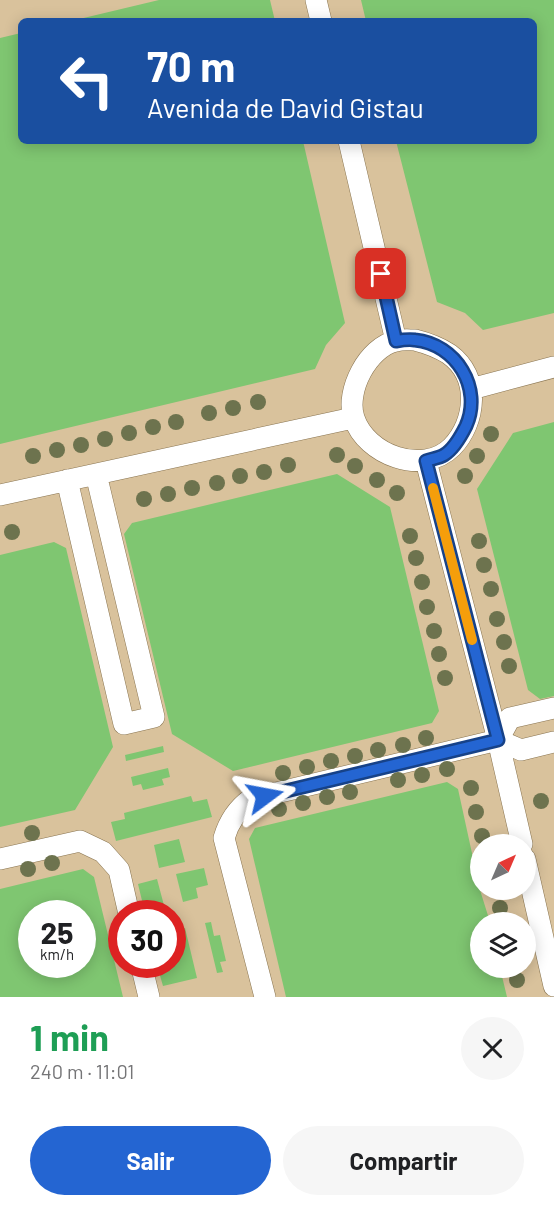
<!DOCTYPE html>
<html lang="es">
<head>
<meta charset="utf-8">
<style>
	:root { --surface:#fff; --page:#f6f6f6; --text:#202124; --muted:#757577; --accent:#2465d2 }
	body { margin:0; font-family:Barlow,sans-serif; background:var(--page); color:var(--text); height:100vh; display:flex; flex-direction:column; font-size:22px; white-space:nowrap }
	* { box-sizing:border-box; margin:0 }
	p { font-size:20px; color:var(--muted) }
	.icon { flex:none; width:33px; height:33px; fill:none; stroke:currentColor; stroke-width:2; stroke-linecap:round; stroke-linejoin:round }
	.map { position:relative; height:997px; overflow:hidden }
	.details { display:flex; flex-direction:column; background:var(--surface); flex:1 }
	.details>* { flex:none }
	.banner { position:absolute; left:18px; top:18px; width:519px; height:126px; border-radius:9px; box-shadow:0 3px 15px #0003; background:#1a4fa0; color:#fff; overflow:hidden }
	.needle { width:39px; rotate:44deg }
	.controls { position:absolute; left:470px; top:834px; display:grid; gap:12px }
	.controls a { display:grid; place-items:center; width:66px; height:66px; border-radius:50%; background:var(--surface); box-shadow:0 3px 15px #0003; font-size:30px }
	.speed { position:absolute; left:18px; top:900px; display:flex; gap:12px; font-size:30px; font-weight:700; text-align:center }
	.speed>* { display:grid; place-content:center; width:78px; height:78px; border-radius:50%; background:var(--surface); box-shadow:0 3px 15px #0003; line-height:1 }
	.speed small { font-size:15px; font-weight:400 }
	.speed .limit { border:9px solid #d22; background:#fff; color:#111 }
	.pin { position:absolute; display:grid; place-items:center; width:51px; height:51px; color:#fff; margin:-26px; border-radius:12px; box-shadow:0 3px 9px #0006 }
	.me { position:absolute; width:66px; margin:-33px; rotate:77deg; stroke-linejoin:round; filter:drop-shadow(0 0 4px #0008) }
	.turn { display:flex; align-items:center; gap:21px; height:126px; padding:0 30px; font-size:27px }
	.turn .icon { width:78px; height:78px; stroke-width:2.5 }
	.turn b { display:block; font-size:42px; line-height:51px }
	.round { display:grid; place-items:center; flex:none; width:63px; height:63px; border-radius:32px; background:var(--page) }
	.headline { display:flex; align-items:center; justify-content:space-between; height:102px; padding:0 30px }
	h1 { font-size:36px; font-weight:700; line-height:45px; color:#1e9e55 }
	.button { display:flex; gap:12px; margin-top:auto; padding:12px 30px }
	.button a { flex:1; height:69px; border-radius:36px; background:var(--accent); color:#fff; font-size:24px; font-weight:700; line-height:69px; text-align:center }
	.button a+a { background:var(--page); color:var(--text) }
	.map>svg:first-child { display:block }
	.green { fill:#7fc671; fill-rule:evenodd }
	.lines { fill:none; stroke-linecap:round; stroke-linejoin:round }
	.minor-casing { stroke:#897450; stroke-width:22 }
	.minor { stroke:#fff; stroke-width:21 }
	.tree { fill:#6d734e }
	.route-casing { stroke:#174288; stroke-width:15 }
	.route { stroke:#2465d2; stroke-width:10 }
	.slow { stroke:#f59e0b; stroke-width:10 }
</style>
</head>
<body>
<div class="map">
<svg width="554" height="997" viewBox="0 0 554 997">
	<rect width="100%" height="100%" fill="#d9c29c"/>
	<path class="green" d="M 159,0 L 270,0 L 275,21 L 71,21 Z
		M 361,0 L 554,0 L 554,313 L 483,330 L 465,313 L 437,302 L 396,141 L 534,141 L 534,21 L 366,21 Z
		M 21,33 L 21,141 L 303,141 L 345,323 L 326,345 L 315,369 L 0,444 L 0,38 Z
		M 554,422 L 554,696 L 540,699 L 528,690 L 477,489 L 513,433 Z
		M 337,474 L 390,507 L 439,711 L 432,723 L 233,771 L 172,734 L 124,534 L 132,523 Z
		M 54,542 L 66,548 L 113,747 L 75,810 L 0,827 L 0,555 Z
		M 163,746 L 164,752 L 126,761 L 125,755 Z
		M 168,768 L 170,777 L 162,779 L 164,785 L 143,790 L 141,784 L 133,786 L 131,777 Z
		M 447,782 L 458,789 L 480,890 L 490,922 L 480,922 L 480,968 L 500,968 L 507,997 L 286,997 L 249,839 L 255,828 Z
		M 191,796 L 193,802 L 207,799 L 212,817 L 116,841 L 111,822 L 125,819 L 124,813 Z
		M 179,839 L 185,862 L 159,868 L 154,845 Z
		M 204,868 L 208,885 L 196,888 L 198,898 L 183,902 L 176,874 Z
		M 83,869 L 94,877 L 123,997 L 0,997 L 0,889 ZM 32,914 L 82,914 L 82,964 L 32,964 Z
		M 157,879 L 166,913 L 145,913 L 138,884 Z
		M 211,922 L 214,936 L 220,935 L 226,961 L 220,962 L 223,972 L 217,973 L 205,923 Z
		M 185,928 L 197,978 L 163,986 L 157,965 L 172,964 L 173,931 Z"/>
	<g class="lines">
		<defs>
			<path id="minor" d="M 316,0 L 321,21
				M 349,141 L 396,341
				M 415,340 C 427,343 438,347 449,354 C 481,377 476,422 452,447 C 423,476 366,455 354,418 C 345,391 368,347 396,341 C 402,339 409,340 415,340 Z
				M 471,389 L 554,367
				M 426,461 L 498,740 L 522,844
				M 67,480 L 124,724 L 154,717 L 96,474
				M 0,495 L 353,418
				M 498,740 L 510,718 L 554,708
				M 0,859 L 80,841 L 103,852 L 119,870 L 129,914
				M 525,859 L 554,986
				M 141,964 L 149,997
				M 265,997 L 224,838 C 229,821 237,809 251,799 L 498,740 L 521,750 L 554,742"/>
		</defs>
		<use href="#minor" class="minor-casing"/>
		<use href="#minor" class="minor"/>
	</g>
	<g class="tree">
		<circle cx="258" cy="402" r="8"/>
		<circle cx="233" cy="408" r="8"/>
		<circle cx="209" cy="413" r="8"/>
		<circle cx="176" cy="422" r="8"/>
		<circle cx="153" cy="427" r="8"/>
		<circle cx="129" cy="433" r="8"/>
		<circle cx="491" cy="434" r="8"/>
		<circle cx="105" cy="439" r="8"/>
		<circle cx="81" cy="445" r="8"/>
		<circle cx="57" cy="450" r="8"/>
		<circle cx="337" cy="455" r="8"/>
		<circle cx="33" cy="456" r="8"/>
		<circle cx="477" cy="456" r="8"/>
		<circle cx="288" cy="465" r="8"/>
		<circle cx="355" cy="466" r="8"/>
		<circle cx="264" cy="472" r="8"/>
		<circle cx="240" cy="476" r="8"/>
		<circle cx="465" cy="476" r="8"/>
		<circle cx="377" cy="480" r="8"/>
		<circle cx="217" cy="483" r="8"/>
		<circle cx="192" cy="488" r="8"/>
		<circle cx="397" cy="493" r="8"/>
		<circle cx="168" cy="494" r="8"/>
		<circle cx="144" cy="499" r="8"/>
		<circle cx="12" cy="532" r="8"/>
		<circle cx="410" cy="536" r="8"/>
		<circle cx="479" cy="541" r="8"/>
		<circle cx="416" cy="558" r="8"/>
		<circle cx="484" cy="565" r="8"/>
		<circle cx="422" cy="582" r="8"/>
		<circle cx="491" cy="589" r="8"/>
		<circle cx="427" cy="607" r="8"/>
		<circle cx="497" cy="619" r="8"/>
		<circle cx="434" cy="631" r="8"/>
		<circle cx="504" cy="642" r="8"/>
		<circle cx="439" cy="654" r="8"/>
		<circle cx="509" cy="666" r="8"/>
		<circle cx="445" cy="678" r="8"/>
		<circle cx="426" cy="738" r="8"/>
		<circle cx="403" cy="745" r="8"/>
		<circle cx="378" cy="750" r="8"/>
		<circle cx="355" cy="756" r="8"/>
		<circle cx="331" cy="761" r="8"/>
		<circle cx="307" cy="767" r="8"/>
		<circle cx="447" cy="769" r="8"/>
		<circle cx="283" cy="773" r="8"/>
		<circle cx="422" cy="775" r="8"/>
		<circle cx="398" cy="780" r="8"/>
		<circle cx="471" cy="788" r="8"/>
		<circle cx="350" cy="792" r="8"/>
		<circle cx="327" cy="797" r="8"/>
		<circle cx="541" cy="801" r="8"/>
		<circle cx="303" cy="803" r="8"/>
		<circle cx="279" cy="809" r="8"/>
		<circle cx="476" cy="812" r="8"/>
		<circle cx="32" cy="833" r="8"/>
		<circle cx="482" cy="836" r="8"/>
		<circle cx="52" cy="863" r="8"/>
		<circle cx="28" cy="869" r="8"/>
		<circle cx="500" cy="908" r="8"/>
		<circle cx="517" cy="980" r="8"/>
	</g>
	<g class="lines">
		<defs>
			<path id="route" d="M 265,796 L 498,740 L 426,461 C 431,459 439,458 444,455 C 454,449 461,436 466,426 C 483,388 456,344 415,340 C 409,339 402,340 396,341 L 381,274"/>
		</defs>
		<use href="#route" class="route-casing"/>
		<use href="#route" class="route"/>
		<path class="slow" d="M 433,488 L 472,640"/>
	</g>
</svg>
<div class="controls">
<a><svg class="needle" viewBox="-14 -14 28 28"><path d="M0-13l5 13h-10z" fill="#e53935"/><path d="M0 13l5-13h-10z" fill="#757577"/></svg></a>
<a><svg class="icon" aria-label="layers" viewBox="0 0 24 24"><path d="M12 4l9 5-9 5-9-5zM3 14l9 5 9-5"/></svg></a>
</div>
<div class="speed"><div>25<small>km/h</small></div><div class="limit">30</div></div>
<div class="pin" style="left:381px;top:274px;background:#d93025"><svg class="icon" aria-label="arrive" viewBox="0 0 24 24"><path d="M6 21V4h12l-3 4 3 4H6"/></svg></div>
<svg class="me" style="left:265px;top:796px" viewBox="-20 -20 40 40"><path d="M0-17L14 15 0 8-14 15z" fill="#2465d2" stroke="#fff" stroke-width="4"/></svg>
<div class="banner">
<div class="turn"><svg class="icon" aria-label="left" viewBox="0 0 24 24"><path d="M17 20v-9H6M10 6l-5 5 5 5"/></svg><div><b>70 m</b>Avenida de David Gistau</div></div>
</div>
</div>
<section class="details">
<div class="headline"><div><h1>1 min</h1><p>240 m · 11:01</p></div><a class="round"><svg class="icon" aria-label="close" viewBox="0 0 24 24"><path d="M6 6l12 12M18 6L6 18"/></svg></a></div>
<div class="button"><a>Salir</a><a>Compartir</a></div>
</section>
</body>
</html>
